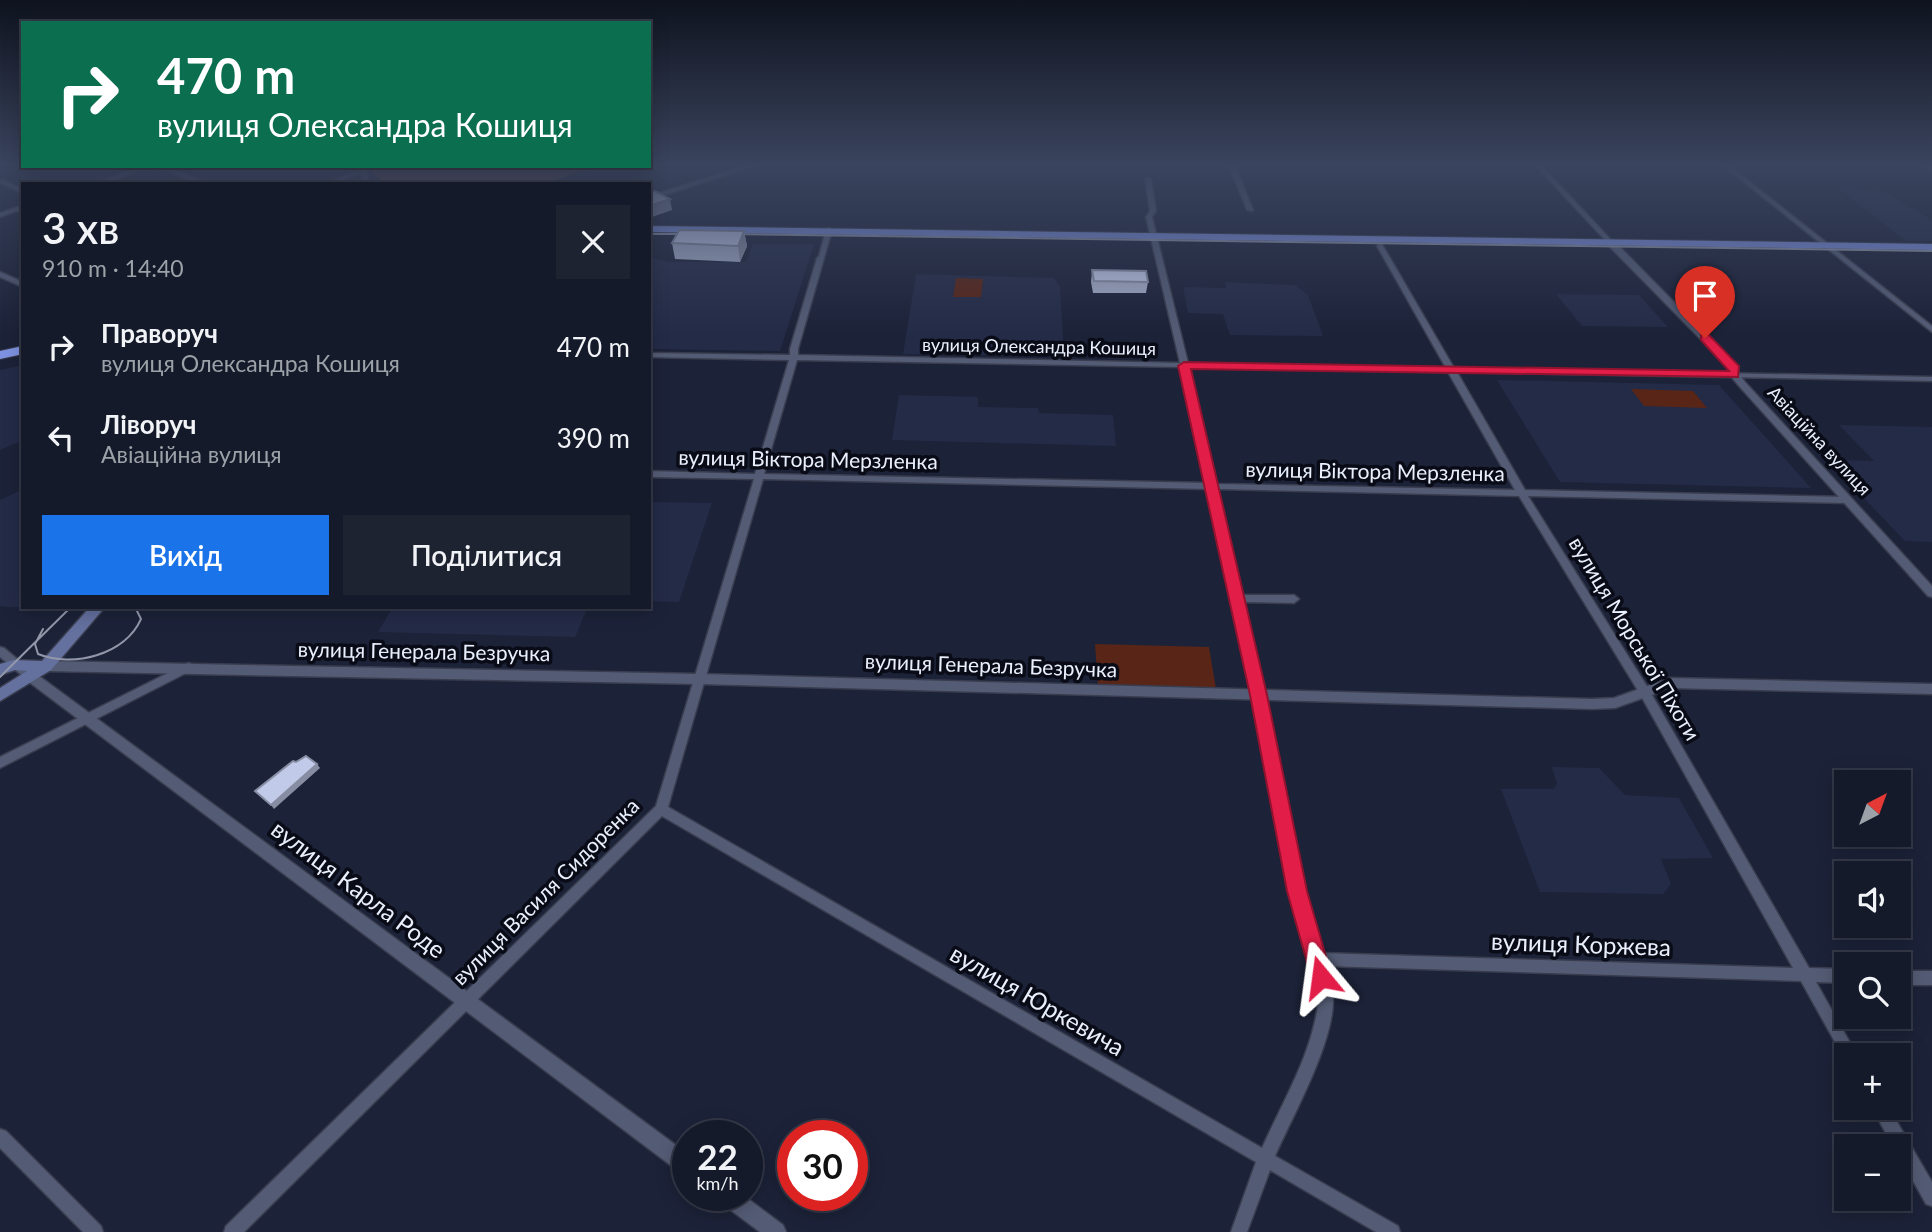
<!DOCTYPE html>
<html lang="uk">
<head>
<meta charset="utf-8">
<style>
	:root { --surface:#151a2a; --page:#1e2332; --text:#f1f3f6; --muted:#9da1a8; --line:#343847; --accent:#1a73e8 }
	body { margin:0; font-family:Lato,sans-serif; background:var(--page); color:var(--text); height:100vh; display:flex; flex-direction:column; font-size:26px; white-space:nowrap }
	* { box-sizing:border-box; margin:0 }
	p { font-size:23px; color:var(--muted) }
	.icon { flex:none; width:38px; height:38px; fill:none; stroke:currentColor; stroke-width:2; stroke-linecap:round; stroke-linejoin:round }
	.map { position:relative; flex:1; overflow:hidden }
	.panel { position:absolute; left:21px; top:182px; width:630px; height:427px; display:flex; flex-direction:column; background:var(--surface); border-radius:0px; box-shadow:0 4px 18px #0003,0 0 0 2px var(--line) }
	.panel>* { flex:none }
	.banner { position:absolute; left:21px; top:21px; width:630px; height:147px; border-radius:0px; box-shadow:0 4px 18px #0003,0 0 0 2px var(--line); background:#0b6e4f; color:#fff; overflow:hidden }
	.needle { width:46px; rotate:41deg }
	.fabs { position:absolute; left:1834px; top:770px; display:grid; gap:14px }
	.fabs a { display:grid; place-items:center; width:77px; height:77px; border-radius:0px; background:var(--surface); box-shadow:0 4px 18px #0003,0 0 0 2px var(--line); font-size:35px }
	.speed { position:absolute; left:672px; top:1120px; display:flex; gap:14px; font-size:35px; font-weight:700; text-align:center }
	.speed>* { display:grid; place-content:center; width:91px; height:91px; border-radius:50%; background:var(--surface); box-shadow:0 4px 18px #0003,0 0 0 2px var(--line); line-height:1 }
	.speed small { font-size:18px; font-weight:400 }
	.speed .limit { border:10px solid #d22; background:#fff; color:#111 }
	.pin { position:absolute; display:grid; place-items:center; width:60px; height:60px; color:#fff; margin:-72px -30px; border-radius:50% 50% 50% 0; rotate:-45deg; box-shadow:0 0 7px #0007 }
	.pin .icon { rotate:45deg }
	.me { position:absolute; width:77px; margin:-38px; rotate:344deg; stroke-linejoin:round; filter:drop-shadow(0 0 5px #0008) }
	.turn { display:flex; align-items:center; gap:24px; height:147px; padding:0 21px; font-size:32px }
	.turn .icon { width:91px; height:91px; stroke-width:2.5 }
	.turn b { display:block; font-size:49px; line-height:60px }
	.round { display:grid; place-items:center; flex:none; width:74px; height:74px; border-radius:0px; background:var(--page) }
	.overview { display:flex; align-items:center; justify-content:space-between; height:119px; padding:0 21px }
	h1 { font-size:42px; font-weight:600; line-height:52px }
	.cta { display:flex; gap:14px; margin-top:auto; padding:14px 21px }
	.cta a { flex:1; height:80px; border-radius:0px; background:var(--accent); color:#fff; font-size:28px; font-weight:600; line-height:80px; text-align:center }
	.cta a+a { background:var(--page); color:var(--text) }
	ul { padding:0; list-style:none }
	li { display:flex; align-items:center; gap:21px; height:91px; padding:0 21px }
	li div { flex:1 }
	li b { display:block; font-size:26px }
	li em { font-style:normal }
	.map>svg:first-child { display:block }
	.built { fill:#242b47 }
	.green { fill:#592516 }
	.forest { fill:#943b23 }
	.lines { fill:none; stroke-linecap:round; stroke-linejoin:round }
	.minor-casing { stroke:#393d4f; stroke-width:3 }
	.tertiary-casing { stroke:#393d4f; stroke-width:3 }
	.secondary-casing { stroke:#393d4f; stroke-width:3 }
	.trunk-casing { stroke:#393d4f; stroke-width:2 }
	.minor { fill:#545c75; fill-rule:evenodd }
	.tertiary { fill:#545c75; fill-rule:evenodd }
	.secondary { fill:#64709e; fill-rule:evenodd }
	.trunk { fill:#7e92e2; fill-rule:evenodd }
	.tram { stroke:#9197a9; stroke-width:2 }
	.wall { fill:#a6aec8 }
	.shaded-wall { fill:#878da2 }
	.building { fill:#c1cae8; stroke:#878da2; stroke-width:2 }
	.route { fill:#e11d48; stroke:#92132f; stroke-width:2 }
	.labels { text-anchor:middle; stroke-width:7; stroke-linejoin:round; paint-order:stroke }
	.far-street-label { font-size:18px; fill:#eaeffe; stroke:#090c16 }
	.street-label { font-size:21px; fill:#eaeffe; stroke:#090c16 }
	.near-street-label { font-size:24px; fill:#eaeffe; stroke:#090c16 }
</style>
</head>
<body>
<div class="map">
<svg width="1932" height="1232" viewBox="0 0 1932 1232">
	<rect width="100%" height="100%" fill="#1c2238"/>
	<path class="built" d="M 1838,188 L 1883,191 L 1932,220 L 1932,241 L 1906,241 Z
		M 753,244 L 814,244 L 780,351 L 649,349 L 649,257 L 669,262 L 746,262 Z
		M 916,274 L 1054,278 L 1060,287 L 1064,356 L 903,354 Z
		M 1225,282 L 1295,285 L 1308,295 L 1323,336 L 1230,335 L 1223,314 L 1188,313 L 1183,287 L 1226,288 Z
		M 1556,294 L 1639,295 L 1668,327 L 1582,326 Z
		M 23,365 L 23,440 L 0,450 L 0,370 Z
		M 1497,380 L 1719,385 L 1811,488 L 1560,482 Z
		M 899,395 L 978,397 L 978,407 L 1038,408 L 1039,413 L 1113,415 L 1116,446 L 892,440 Z
		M 1839,425 L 1932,427 L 1932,542 L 1905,541 L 1827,460 L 1874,461 Z
		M 23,489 L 23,607 L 33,607 L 8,607 L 0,606 L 0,500 Z
		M 649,502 L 712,503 L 679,602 L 649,601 Z
		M 393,607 L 588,607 L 575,637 L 378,632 Z
		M 1552,767 L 1599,768 L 1625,795 L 1679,798 L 1713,858 L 1661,859 L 1671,884 L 1663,894 L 1540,892 L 1501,789 L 1553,789 L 1557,784 Z"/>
	<path class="green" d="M 956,278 L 983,279 L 981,297 L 953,297 Z
		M 1631,389 L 1693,391 L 1707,408 L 1644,406 Z
		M 1095,644 L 1209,647 L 1216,689 L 1098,686 Z"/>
	<path class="forest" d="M 378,166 L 597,166 L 546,183 L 537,181 L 529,184 L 387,184 L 374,175 L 372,169 Z"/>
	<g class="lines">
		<defs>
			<path id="minor" d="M 755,163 L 763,163 L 649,200 L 649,196 Z
				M 1228,163 L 1234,163 L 1253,210 L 1252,211 L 1247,210 Z
				M 1533,163 L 1539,163 L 1612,241 L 1612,243 L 1608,243 Z
				M 1720,163 L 1726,163 L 1932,326 L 1932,332 Z
				M 1918,163 L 1925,163 L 1932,167 L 1932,171 Z
				M 143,166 L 153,166 L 102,184 L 92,184 Z
				M 359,166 L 376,166 L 367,170 L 368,181 L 371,184 L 363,183 L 361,173 L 333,184 L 324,184 L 358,170 L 356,168 Z
				M 1148,177 L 1151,179 L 1156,211 L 1152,217 L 1188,363 L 1446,368 L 1377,246 L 1380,244 L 1383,246 L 1454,368 L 1932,377 L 1932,381 L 1457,372 L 1525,490 L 1848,497 L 1853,500 L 1848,503 L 1528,496 L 1648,688 L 1809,968 L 1846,969 L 1846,983 L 1816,982 L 1857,1055 L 1846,1055 L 1846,1061 L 1845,1060 L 1801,981 L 1325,966 C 1328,976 1333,987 1333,997 C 1335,1041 1293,1115 1275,1156 L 1398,1226 L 1400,1232 L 1376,1232 L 1270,1170 L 1247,1232 L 1231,1232 L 1256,1162 L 662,816 L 244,1232 L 224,1232 L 226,1226 L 656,806 L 754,479 L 649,477 L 649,471 L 755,474 L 789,360 L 649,357 L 649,353 L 790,355 L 790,349 L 817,258 L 819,256 L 826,230 L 829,228 L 832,230 L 798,349 L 798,355 L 1180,363 L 1146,217 L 1150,211 L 1145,179 ZM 797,360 L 1181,367 L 1208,483 L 764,474 ZM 1189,367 L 1448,372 L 1515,490 L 1217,484 ZM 763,479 L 1209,489 L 1238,635 L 1253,695 L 1290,891 L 1319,995 C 1315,1049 1284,1099 1262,1148 L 668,807 ZM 1218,489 L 1519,496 L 1640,694 L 1793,968 L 1321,953 L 1304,891 L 1265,695 L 1248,635 L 1241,602 L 1294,603 L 1299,599 L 1294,595 L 1240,595 Z
				M 0,179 L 23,189 L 23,193 L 0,183 Z
				M 23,205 L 23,209 L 0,217 L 0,213 Z
				M 0,272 L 23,282 L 23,287 L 0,277 Z
				M 0,647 L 4,648 L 34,673 L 36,676 L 34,679 L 26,679 L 0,657 Z
				M 188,663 L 192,664 L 194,667 L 192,670 L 0,768 L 0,757 Z
				M 1899,971 L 1932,971 L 1932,985 L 1899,985 Z
				M 1872,1108 L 1889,1108 L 1932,1182 L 1932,1206 L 1926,1204 L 1899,1156 L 1899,1146 L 1893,1146 Z
				M 0,1129 L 6,1131 L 101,1226 L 103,1232 L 83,1232 L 0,1148 Z"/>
			<path id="tertiary" d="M 155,166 L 165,166 L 209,184 L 199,184 Z
				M 1607,240 L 1613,240 L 1738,367 L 1739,374 L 1745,382 L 1932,586 L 1932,597 L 1928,596 L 1739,386 L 1729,374 L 1730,369 L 1607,244 Z
				M 46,661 L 700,674 L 1592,699 L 1614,698 L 1670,678 L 1932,684 L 1932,694 L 1671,688 L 1615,708 L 1592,709 L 700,684 L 46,671 L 41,669 L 40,666 L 41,663 Z
				M 30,671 L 35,673 L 688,1154 L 688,1175 L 681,1173 L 25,679 L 24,676 L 25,673 Z
				M 718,1195 L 743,1195 L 783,1225 L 786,1232 L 760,1232 L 720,1202 Z"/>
			<path id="secondary" d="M 90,607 L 105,607 L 51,670 L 0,701 L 0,688 L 27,671 L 15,670 L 0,675 L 0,664 L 14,660 L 42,661 Z"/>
			<path id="trunk" d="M 649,226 L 1932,244 L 1932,250 L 649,232 Z
				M 23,346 L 23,354 L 0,359 L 0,351 Z"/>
		</defs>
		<use href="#minor" class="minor-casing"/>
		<use href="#tertiary" class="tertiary-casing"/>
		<use href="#secondary" class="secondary-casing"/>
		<use href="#trunk" class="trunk-casing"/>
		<use href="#minor" class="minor"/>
		<use href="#tertiary" class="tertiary"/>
		<use href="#secondary" class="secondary"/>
		<use href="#trunk" class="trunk"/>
		<path class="tram" d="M 649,234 L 698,234
			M 726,234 L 1932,251
			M 43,629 L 35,644 L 38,654 C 73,668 125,655 141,619 L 135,607
			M 0,677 L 71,607"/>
	</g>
	<path class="wall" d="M 744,231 L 747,246 L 740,262 L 675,259 L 672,243 Z
		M 1092,270 L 1148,282 L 1146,293 L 1093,293 L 1091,282 Z"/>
	<path class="shaded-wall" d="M 670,199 L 672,210 L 649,218 L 649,206 Z
		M 744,231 L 747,246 L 740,262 L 738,246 Z
		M 317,764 L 320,768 L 274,809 L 271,805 Z"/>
	<path class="building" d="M 655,191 L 670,199 L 649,206 L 649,193 Z
		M 679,230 L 744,231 L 738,246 L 672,243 Z
		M 1092,270 L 1146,271 L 1148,282 L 1094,281 Z
		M 306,756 L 317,764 L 271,805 L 255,791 L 293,761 L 296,762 Z"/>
	<linearGradient id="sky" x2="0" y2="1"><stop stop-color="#0f131f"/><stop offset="0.49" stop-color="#3a445e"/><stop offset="1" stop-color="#3a445e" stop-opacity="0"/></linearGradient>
	<rect width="1932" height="335" fill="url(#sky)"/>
	<path class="route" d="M 1701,335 L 1709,335 L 1739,366 L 1738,377 L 1191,369 L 1267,695 L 1307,891 L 1332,977 L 1328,984 L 1321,987 L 1313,984 L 1287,891 L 1250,695 L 1178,366 L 1184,362 L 1729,371 L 1701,340 Z"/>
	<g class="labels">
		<g class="far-street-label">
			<text transform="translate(1039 347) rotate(1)" y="6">вулиця Олександра Кошиця</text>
			<text transform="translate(1819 441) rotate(47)" y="6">Авіаційна вулиця</text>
		</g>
		<g class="street-label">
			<text transform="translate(808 460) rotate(1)" y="7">вулиця Віктора Мерзленка</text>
			<text transform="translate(1375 472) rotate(1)" y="7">вулиця Віктора Мерзленка</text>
			<text transform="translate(1634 639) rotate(59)" y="7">вулиця Морської Піхоти</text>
			<text transform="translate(424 652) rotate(1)" y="7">вулиця Генерала Безручка</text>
			<text transform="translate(991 666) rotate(2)" y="7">вулиця Генерала Безручка</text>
			<text transform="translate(546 892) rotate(-45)" y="7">вулиця Василя Сидоренка</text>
		</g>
		<g class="near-street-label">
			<text transform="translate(358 890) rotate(37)" y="8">вулиця Карла Роде</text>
			<text transform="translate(1581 945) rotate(2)" y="8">вулиця Коржева</text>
			<text transform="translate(1037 1001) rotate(30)" y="8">вулиця Юркевича</text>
		</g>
	</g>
</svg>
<div class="fabs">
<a><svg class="needle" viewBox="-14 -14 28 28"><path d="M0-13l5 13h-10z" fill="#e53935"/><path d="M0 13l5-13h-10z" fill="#9da1a8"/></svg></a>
<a><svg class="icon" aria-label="sound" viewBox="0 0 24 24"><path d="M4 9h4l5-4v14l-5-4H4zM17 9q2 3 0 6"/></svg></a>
<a><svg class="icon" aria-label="search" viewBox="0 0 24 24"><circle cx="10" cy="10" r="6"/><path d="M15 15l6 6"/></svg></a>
<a>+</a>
<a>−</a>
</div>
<div class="speed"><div>22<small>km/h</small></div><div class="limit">30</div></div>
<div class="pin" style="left:1705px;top:338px;background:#d93025"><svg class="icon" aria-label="arrive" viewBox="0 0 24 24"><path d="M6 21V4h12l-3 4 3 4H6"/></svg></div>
<svg class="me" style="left:1321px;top:977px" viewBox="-20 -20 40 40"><path d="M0-17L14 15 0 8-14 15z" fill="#e11d48" stroke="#fff" stroke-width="4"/></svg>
<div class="banner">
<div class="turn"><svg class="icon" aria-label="right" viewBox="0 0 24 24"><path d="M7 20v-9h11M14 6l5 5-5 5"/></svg><div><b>470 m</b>вулиця Олександра Кошиця</div></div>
</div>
<section class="panel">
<div class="overview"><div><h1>3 хв</h1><p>910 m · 14:40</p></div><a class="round"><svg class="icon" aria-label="close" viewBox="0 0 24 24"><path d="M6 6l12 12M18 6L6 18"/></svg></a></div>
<ul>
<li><svg class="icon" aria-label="right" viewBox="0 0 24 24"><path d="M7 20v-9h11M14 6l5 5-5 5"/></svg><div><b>Праворуч</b><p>вулиця Олександра Кошиця</p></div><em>470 m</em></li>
<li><svg class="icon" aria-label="left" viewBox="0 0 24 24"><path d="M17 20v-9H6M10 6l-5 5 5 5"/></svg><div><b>Ліворуч</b><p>Авіаційна вулиця</p></div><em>390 m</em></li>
</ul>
<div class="cta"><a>Вихід</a><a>Поділитися</a></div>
</section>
</div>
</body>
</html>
